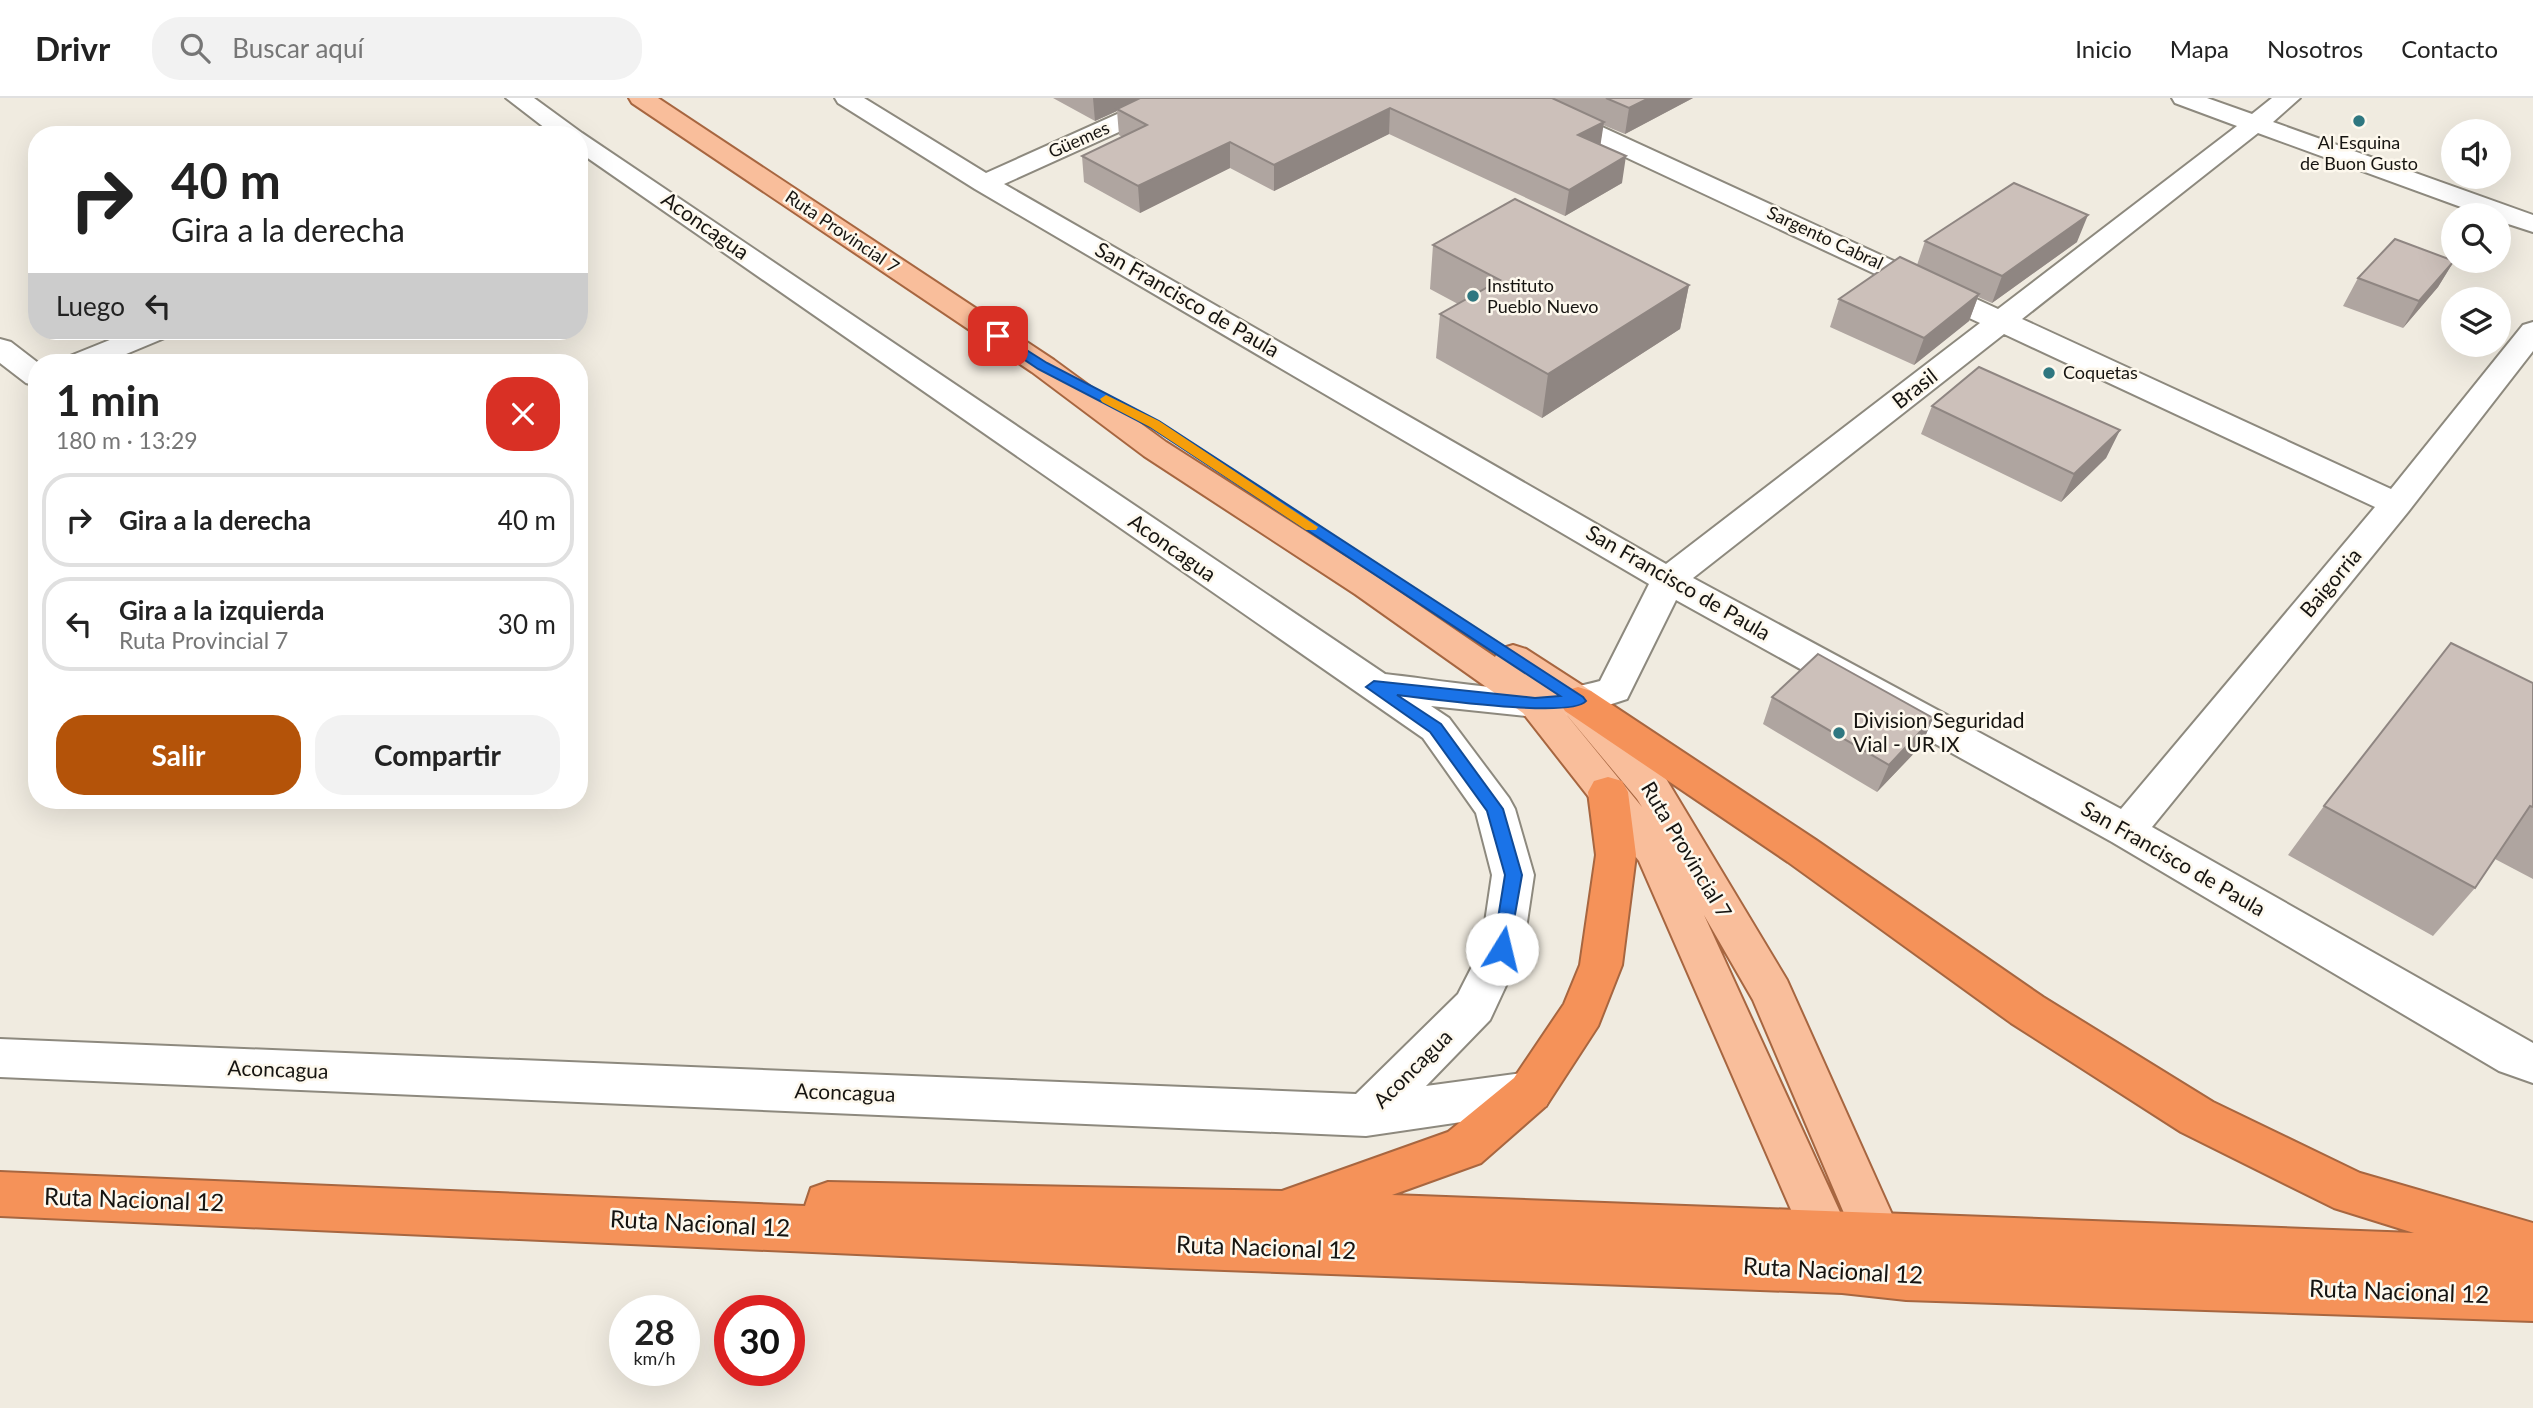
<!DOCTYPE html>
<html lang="es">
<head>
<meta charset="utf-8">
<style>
	:root { --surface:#fff; --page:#f2f2f2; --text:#222; --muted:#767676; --line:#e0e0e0; --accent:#b45309 }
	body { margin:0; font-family:Lato,sans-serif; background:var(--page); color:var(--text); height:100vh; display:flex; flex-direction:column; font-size:26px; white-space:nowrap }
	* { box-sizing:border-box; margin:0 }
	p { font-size:23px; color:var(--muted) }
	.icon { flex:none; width:38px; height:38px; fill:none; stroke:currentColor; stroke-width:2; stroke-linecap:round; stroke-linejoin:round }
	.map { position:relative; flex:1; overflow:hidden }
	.sheet { position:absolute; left:28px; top:256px; width:560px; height:455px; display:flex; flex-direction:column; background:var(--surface); border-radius:28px; box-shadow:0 7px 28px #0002 }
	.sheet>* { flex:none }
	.hud { position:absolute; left:28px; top:28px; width:560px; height:214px; border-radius:28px; box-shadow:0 7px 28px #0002; background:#fff; color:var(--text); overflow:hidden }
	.controls { position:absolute; left:2441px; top:21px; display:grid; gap:14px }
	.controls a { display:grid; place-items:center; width:70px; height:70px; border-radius:50%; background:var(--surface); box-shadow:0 7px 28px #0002; font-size:35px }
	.speed { position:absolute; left:609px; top:1197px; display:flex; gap:14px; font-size:35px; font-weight:700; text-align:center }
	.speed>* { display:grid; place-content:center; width:91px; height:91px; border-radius:50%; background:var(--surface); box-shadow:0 7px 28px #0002; line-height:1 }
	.speed small { font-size:18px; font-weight:400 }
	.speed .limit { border:10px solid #d22; background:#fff; color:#111 }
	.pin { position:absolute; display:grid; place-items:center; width:60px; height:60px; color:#fff; margin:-30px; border-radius:14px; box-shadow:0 4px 10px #0006 }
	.me { position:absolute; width:77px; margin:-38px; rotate:9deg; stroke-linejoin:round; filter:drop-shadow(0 0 5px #0008) }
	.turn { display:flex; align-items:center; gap:24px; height:147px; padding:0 28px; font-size:32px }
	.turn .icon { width:91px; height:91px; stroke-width:2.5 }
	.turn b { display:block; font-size:49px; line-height:60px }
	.then { display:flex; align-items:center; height:66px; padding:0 28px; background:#0003; gap:14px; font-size:26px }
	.round { display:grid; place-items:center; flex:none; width:74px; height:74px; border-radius:28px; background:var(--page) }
	.overview { display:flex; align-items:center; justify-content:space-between; height:119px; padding:0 28px }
	h1 { font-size:42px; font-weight:700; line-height:52px }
	.button { display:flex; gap:14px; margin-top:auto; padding:14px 28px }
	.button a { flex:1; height:80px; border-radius:28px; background:var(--accent); color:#fff; font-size:28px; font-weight:700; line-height:80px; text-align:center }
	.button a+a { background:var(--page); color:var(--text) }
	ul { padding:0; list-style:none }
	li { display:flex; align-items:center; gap:21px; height:94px; margin:0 14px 10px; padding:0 14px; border:4px solid var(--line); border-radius:28px }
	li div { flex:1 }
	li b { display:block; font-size:26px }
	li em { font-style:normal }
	header { display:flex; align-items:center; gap:42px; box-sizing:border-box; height:98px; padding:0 35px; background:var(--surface); border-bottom:2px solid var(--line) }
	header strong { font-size:33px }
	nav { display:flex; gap:38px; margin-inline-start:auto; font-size:24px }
	.search { width:490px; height:63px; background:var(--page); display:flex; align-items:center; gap:18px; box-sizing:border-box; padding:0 24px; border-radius:28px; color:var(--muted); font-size:26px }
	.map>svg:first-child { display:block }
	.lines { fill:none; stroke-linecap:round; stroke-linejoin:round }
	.minor-casing { stroke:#8d897e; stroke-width:4 }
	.major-casing { stroke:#a76640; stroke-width:4 }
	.highway-casing { stroke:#a76640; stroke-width:4 }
	.minor { fill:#fff; fill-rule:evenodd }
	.major { fill:#f9be9b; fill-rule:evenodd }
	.highway { fill:#f59259; fill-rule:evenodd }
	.wall { fill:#afa5a0 }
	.shaded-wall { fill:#8f8682 }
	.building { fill:#ccc0ba; stroke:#8f8682; stroke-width:2 }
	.route { fill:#1a73e8; stroke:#114b97; stroke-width:2 }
	.slow { fill:#f59e0b }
	.poi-dot { fill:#2f7780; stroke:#fdf8ed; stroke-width:2.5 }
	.labels { text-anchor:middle; stroke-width:5; stroke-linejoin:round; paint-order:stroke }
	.far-street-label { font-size:18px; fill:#161411; stroke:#fdf8ed }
	.far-poi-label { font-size:18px; fill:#161411; stroke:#fdf8ed; text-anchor:start }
	.street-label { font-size:21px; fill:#161411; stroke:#fdf8ed }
	.poi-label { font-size:21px; fill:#161411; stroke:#fdf8ed; text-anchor:start }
	.near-street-label { font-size:24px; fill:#161411; stroke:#fdf8ed }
</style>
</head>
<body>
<header>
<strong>Drivr</strong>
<div class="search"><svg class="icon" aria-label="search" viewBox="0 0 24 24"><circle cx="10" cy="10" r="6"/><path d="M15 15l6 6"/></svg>Buscar aquí</div>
<nav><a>Inicio</a><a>Mapa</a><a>Nosotros</a><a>Contacto</a></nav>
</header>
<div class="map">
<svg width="2533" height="1310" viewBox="0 0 2533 1310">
	<rect width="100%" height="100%" fill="#f0ebe0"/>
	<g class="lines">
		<defs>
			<path id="minor" d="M 506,0 L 534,0 L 582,35 L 1385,576 C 1450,583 1537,602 1600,583 L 1649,486 L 975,91 L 838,5 L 835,0 L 864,0 L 986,75 L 1153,0 L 1186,0 L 1183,5 L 1004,86 L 1666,466 L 1980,225 L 1510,5 L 1507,0 L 1539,0 L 1998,211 L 2237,28 L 2175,5 L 2172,0 L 2207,0 L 2252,16 L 2272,0 L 2300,0 L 2273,24 L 2533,117 L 2533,134 L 2499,123 L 2499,117 L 2483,117 L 2258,35 L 2022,221 L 2391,391 L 2523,227 L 2533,224 L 2533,253 L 2408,414 L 2152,729 L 2533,945 L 2533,985 L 2499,973 L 2112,744 L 1676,502 L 1627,601 L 1578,617 L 1536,619 L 1431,608 L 1449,620 L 1509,700 L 1515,711 L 1534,777 L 1523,851 L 1490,922 L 1426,988 L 1530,974 L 1546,980 L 1553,994 L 1546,1008 L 1530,1014 L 1366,1038 L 0,979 L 0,941 L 1356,996 L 1458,896 L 1481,851 L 1492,777 L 1476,715 L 1423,640 L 579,54 L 579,37 L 554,37 ZM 2004,236 L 2375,409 L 2121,711 L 1693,480 Z
				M 132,233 L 172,233 L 167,239 L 107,264 L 66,264 L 70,258 Z
				M 0,241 L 11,244 L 37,264 L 37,288 L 26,285 L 0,265 Z"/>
			<path id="major" d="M 629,0 L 658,0 L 1054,262 L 1166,344 L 1379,480 L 1495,559 L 1500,551 L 1513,547 L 1526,551 L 1591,593 L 1665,679 L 1787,882 L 1895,1123 L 1909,1143 L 1917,1159 L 1909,1175 L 1892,1182 L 1875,1175 L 1861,1155 L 1753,902 L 1704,817 L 1861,1160 L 1853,1176 L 1836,1183 L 1819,1176 L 1639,763 L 1523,615 L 1355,496 L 1144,358 L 1032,274 L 632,5 ZM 1561,610 L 1637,701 L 1642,709 Z"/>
			<path id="highway" d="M 1578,589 L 1591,593 L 1816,742 L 2043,899 L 2213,1004 L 2360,1075 L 2533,1125 L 2533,1223 L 1906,1202 L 1842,1195 L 1170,1170 L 0,1118 L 0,1074 L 805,1108 L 811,1090 L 828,1084 L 1282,1093 L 1448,1034 L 1514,980 L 1564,906 L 1580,867 L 1596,757 L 1588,694 L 1594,683 L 1608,679 L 1622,683 L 1628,694 L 1636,757 L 1622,867 L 1598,928 L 1546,1008 L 1481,1065 L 1392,1097 L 2414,1135 L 2334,1110 L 2181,1034 L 2011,925 L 1788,764 L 1565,613 L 1559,603 L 1565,593 Z"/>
		</defs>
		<use href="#minor" class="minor-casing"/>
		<use href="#major" class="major-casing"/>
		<use href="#highway" class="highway-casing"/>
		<use href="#minor" class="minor"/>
		<use href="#major" class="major"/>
		<use href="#highway" class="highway"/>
	</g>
	<path class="wall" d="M 1053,0 L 1693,0 L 1625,36 L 1603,27 L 1600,47 L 1622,85 L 1565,118 L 1389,36 L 1274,93 L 1230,70 L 1140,115 L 1084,84 L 1082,58 L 1122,39 L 1119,37 L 1117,13 L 1095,23 Z
		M 1925,143 L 2077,144 L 1992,205 L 1978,199 L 1969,223 L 1914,267 L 1830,229 L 1839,201 L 1917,167 Z
		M 1433,147 L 1689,187 L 1680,231 L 1542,320 L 1436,260 L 1440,216 L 1458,206 L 1430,191 Z
		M 2454,163 L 2438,189 L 2403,230 L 2343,208 L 2358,180 Z
		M 1932,308 L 2120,332 L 2106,360 L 2061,404 L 1921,336 Z
		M 2533,585 L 2533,781 L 2495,761 L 2475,790 L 2433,838 L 2288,757 L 2324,708 Z
		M 1772,599 L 1933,620 L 1921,648 L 1877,694 L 1763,626 Z"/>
	<path class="shaded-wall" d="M 1093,0 L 1147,0 L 1117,11 L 1117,13 L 1095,23 Z
		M 1649,0 L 1693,0 L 1625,36 L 1629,10 Z
		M 1390,10 L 1389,36 L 1274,93 L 1274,67 Z
		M 1604,24 L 1600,50 L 1578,37 Z
		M 1230,44 L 1230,70 L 1140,115 L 1138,88 Z
		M 1626,58 L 1622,85 L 1565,118 L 1569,92 Z
		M 2088,117 L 2077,144 L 1992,205 L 2002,178 Z
		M 2454,163 L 2438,189 L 2403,230 L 2419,203 Z
		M 1689,187 L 1680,231 L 1542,320 L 1548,276 Z
		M 1979,196 L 1969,223 L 1914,267 L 1924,240 Z
		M 2120,332 L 2106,360 L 2061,404 L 2074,376 Z
		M 1933,620 L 1921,648 L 1877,694 L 1889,667 Z"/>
	<path class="building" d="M 1140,0 L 1552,0 L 1604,24 L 1578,37 L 1626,58 L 1569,92 L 1390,10 L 1274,67 L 1230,44 L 1138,88 L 1082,58 L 1147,27 L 1117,11 Z
		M 1606,0 L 1649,0 L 1629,10 Z
		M 2014,85 L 2088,117 L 2002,178 L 1925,143 Z
		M 1515,101 L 1689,187 L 1548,276 L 1440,216 L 1500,182 L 1433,147 Z
		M 2395,141 L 2454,163 L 2419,203 L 2358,180 Z
		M 1900,159 L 1979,196 L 1924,240 L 1839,201 Z
		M 1979,269 L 2120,332 L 2074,376 L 1932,308 Z
		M 2451,545 L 2533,585 L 2533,709 L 2530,708 L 2475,790 L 2324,708 Z
		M 1818,556 L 1933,620 L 1889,667 L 1772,599 Z"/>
	<path class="route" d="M 998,234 L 1047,265 L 1159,323 L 1583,599 L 1586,603 C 1572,621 1425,600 1397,597 L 1441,626 L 1503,711 L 1522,777 L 1508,856 L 1502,858 L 1495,856 L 1493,851 L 1505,777 L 1487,713 L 1430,634 L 1366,589 L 1374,583 L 1535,600 L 1560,598 L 1150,329 L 1038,271 L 994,241 L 994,236 Z"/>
	<path class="slow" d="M 1106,297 L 1159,323 L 1318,429 L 1316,432 L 1306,432 L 1150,329 L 1102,304 L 1100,301 Z"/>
	<g class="poi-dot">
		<circle cx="2359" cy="23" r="7"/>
		<circle cx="1473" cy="198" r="7"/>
		<circle cx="2049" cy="275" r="7"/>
		<circle cx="1839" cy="635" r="7"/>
	</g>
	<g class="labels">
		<g class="far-street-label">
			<text transform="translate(1079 42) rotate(-24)" y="6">Güemes</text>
			<text transform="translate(842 134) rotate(34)" y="6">Ruta Provincial 7</text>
			<text transform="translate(1825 140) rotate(25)" y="6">Sargento Cabral</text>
		</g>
		<g class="far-poi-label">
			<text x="2359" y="51" text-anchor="middle">Al Esquina<tspan x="2359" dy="21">de Buon Gusto</tspan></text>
			<text x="1487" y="194">Instituto<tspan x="1487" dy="21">Pueblo Nuevo</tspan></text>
			<text x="2063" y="281">Coquetas</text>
		</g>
		<g class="street-label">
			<text transform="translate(705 128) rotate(35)" y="7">Aconcagua</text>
			<text transform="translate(1187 202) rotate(30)" y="7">San Francisco de Paula</text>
			<text transform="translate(1915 291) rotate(-38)" y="7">Brasil</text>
			<text transform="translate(1172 450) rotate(35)" y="7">Aconcagua</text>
			<text transform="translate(1678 485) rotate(30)" y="7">San Francisco de Paula</text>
			<text transform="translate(2331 485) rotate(-50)" y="7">Baigorria</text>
			<text transform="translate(1686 752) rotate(59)" y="7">Ruta Provincial 7</text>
			<text transform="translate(2173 761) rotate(30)" y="7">San Francisco de Paula</text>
			<text transform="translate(1413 971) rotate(-45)" y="7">Aconcagua</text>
			<text transform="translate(278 972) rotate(2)" y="7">Aconcagua</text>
			<text transform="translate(845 995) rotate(2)" y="7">Aconcagua</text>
		</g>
		<g class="poi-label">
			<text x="1853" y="630">Division Seguridad<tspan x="1853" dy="24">Vial - UR IX</tspan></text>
		</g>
		<g class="near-street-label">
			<text transform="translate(134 1102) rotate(2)" y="8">Ruta Nacional 12</text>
			<text transform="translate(700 1126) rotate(3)" y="8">Ruta Nacional 12</text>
			<text transform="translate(1266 1150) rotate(2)" y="8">Ruta Nacional 12</text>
			<text transform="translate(1833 1173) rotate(3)" y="8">Ruta Nacional 12</text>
			<text transform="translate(2399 1194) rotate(2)" y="8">Ruta Nacional 12</text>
		</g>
	</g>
</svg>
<div class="controls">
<a><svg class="icon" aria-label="sound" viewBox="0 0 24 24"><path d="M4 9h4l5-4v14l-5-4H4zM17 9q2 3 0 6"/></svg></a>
<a><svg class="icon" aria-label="search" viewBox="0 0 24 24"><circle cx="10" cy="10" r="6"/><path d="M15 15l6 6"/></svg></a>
<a><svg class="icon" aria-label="layers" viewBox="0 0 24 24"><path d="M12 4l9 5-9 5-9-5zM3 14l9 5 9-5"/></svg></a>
</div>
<div class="speed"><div>28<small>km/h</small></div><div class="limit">30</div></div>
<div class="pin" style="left:998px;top:238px;background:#d93025"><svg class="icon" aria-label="arrive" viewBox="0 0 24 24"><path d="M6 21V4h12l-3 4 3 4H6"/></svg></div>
<svg class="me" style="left:1502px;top:851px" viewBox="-20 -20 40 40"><circle r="19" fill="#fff"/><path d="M0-13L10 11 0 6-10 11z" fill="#1a73e8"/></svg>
<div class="hud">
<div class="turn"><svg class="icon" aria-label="right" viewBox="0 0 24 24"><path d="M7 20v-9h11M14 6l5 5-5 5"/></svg><div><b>40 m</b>Gira a la derecha</div></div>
<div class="then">Luego<svg class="icon" aria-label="left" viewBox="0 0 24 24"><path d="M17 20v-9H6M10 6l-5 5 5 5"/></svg></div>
</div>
<section class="sheet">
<div class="overview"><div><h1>1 min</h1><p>180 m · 13:29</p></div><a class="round" style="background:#d93025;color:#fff"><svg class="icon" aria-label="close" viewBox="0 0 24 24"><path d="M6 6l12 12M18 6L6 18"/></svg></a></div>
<ul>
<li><svg class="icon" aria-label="right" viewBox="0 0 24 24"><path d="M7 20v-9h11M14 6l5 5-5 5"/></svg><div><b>Gira a la derecha</b></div><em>40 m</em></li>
<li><svg class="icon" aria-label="left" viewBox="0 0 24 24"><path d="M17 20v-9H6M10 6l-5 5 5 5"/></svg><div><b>Gira a la izquierda</b><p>Ruta Provincial 7</p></div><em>30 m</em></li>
</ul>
<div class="button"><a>Salir</a><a>Compartir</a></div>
</section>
</div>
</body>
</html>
